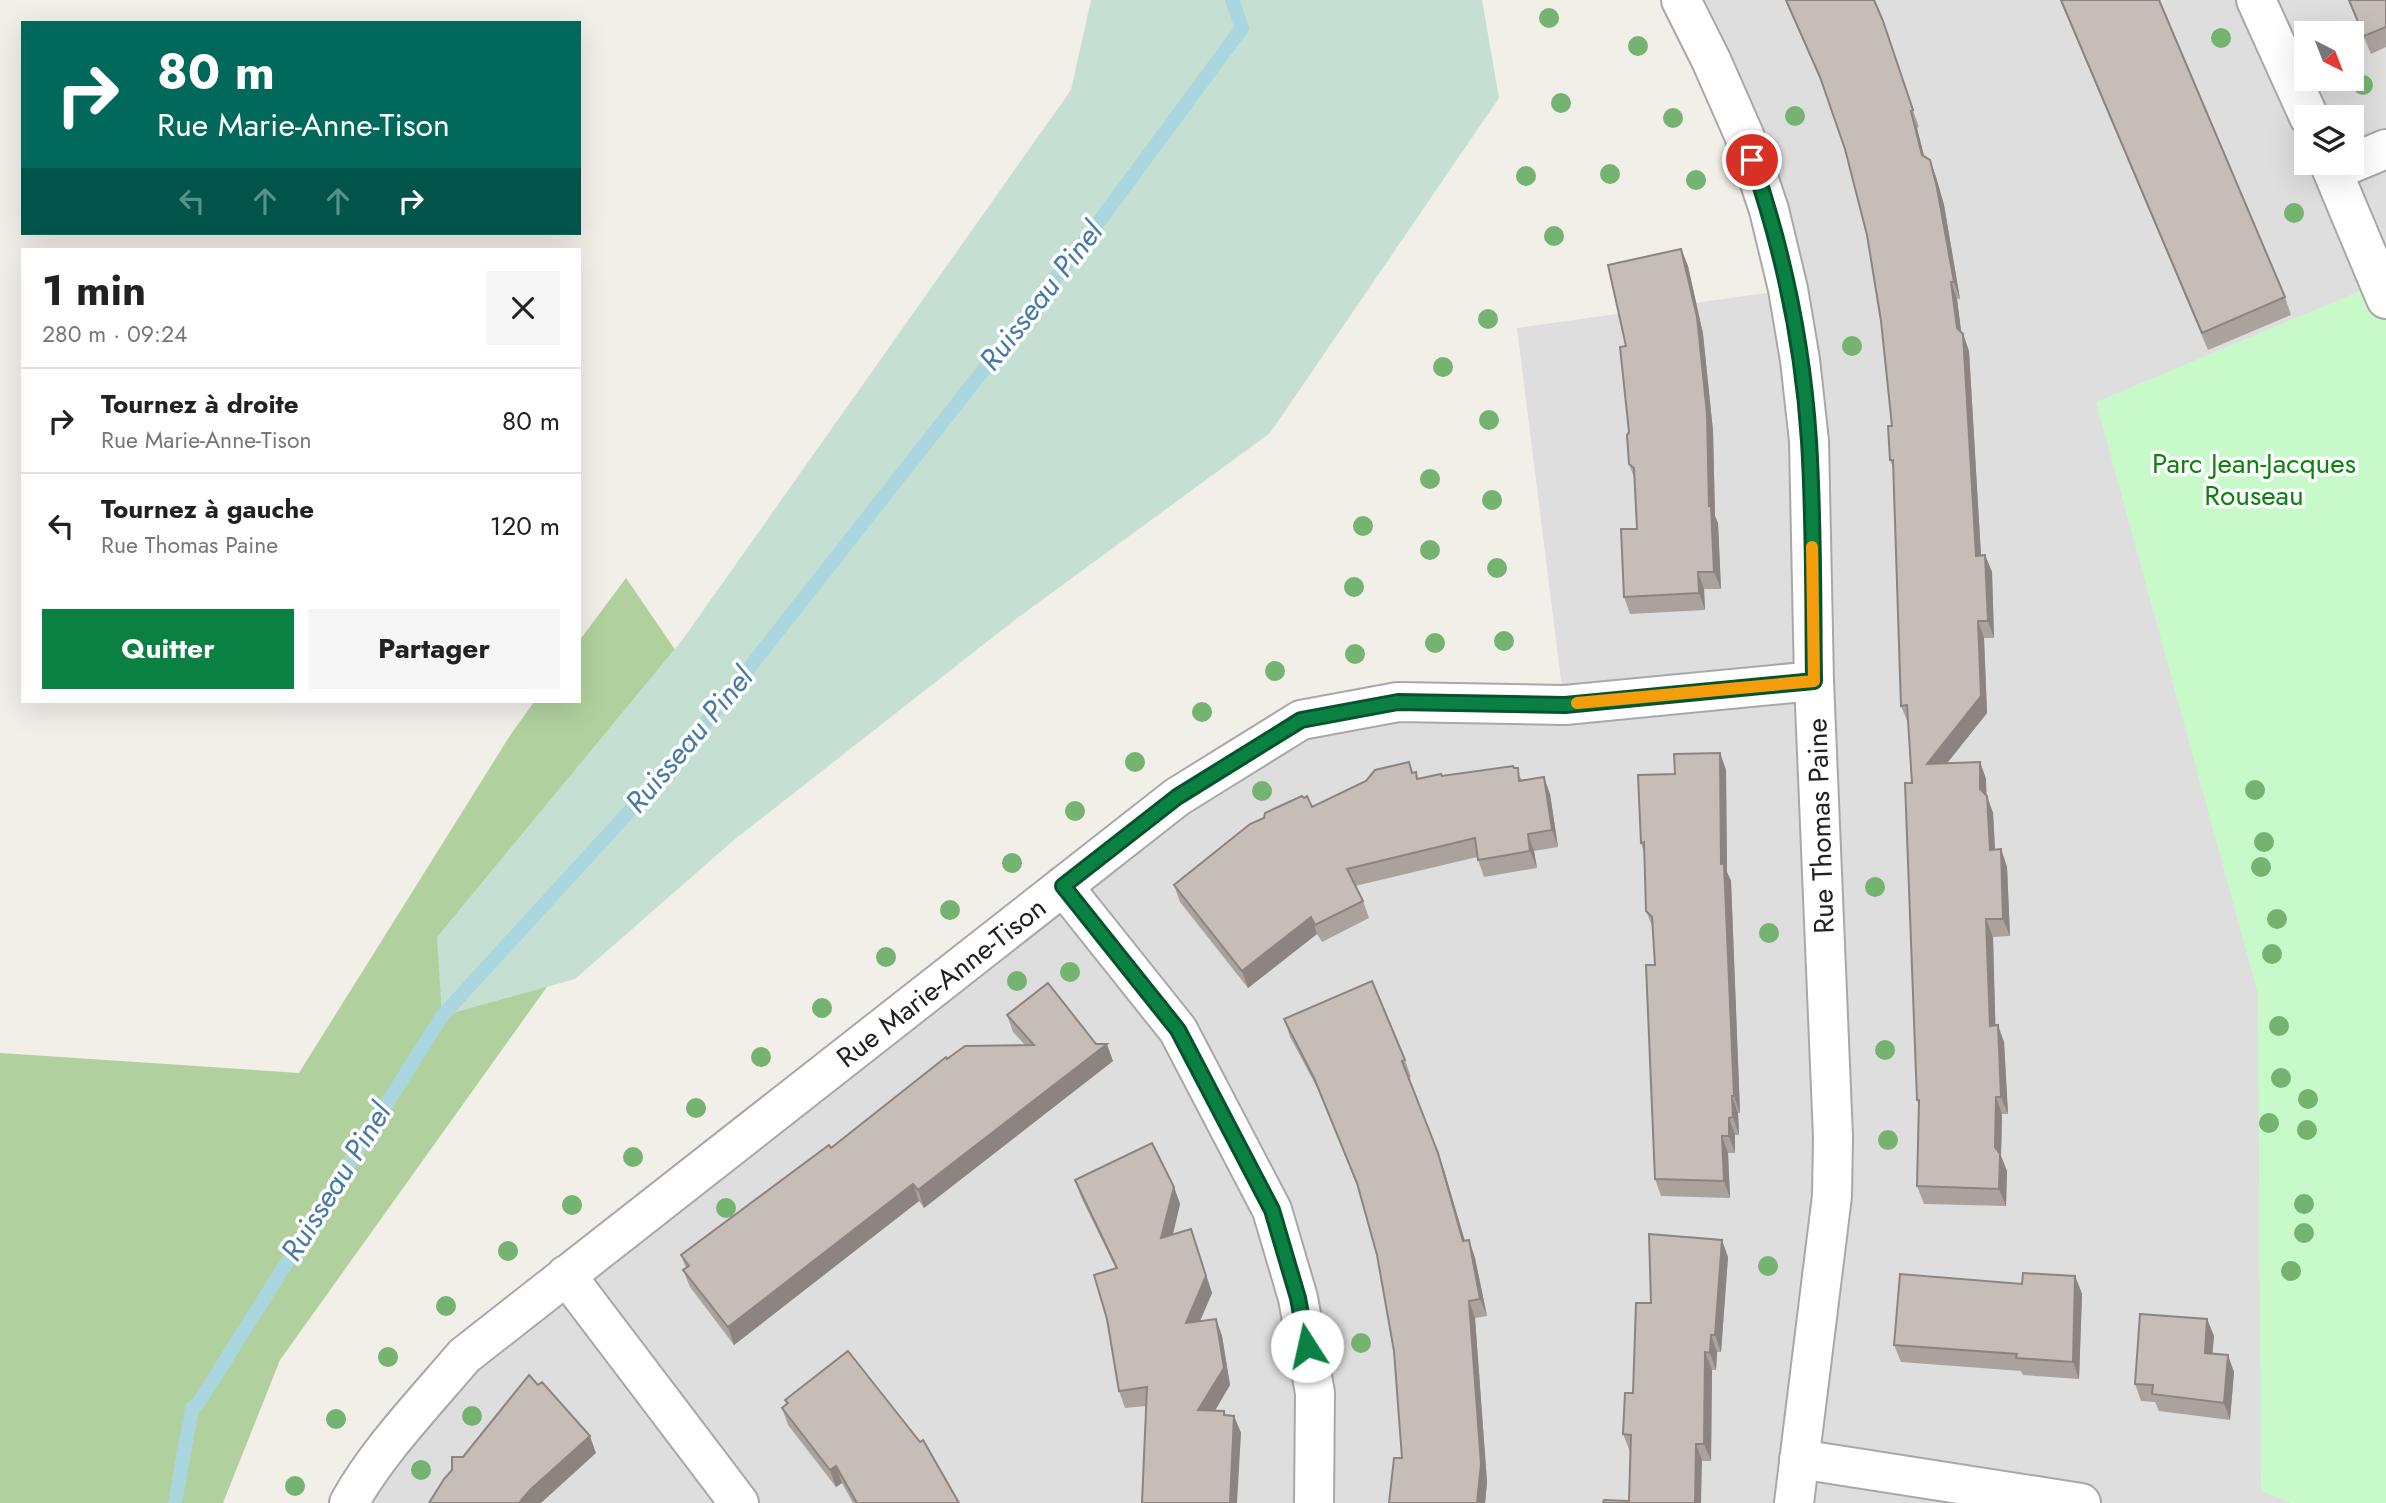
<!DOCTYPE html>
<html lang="fr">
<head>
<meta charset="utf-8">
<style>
	:root { --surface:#fff; --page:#f6f6f6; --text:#222; --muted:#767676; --line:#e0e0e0; --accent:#0b8043 }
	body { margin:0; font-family:Jost,sans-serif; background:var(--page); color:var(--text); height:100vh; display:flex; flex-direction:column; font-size:26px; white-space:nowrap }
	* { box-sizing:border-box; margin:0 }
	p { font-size:23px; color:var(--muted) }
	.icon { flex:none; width:38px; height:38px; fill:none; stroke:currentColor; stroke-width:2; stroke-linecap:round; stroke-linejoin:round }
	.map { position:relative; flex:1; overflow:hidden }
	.panel { position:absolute; left:21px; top:248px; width:560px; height:455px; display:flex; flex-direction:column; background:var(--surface); border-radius:0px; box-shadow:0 7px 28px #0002 }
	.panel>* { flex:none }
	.banner { position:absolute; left:21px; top:21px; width:560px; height:214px; border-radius:0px; box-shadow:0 7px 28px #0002; background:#00695c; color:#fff; overflow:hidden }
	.needle { width:46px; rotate:138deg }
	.tools { position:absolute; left:2294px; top:21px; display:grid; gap:14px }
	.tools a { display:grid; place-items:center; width:70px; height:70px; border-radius:0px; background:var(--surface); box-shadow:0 7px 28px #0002; font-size:35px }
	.pin { position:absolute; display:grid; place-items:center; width:60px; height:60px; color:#fff; margin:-30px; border:4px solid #fff; border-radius:50%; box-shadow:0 2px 7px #0007 }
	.me { position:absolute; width:77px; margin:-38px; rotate:350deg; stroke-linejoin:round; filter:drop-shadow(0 0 5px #0008) }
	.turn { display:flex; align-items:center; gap:24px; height:147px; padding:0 21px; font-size:32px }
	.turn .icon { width:91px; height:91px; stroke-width:2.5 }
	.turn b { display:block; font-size:49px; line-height:60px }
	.lanes { display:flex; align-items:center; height:66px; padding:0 21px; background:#0003; justify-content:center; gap:35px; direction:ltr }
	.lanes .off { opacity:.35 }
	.round { display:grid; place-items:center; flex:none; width:74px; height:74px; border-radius:0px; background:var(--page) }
	.head { display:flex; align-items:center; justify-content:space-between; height:119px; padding:0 21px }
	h1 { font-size:42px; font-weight:700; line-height:52px }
	.cta { display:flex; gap:14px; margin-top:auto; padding:14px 21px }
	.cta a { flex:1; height:80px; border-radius:0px; background:var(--accent); color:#fff; font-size:28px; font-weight:700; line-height:80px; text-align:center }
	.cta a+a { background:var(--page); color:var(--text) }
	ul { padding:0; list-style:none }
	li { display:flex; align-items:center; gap:21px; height:105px; padding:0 21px; border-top:2px solid var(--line) }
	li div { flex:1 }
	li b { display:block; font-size:26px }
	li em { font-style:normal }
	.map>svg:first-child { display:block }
	.residential { fill:#dfdede; fill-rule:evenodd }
	.forest { fill:#b0d19d }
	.wetland { fill:#c5e0d2 }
	.park { fill:#c7fac8 }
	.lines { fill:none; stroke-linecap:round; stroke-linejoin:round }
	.stream { stroke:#a9d6df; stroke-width:14 }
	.minor-casing { stroke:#a8a8a8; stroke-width:42 }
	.minor { stroke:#fff; stroke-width:38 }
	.tree { fill:#74b370 }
	.wall { fill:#aaa39d }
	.shaded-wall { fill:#8b8480 }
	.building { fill:#c6bdb7; stroke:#8b8480; stroke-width:2 }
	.route-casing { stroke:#07532c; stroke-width:18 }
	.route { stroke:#0b8043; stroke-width:12 }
	.slow { stroke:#f59e0b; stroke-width:12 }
	.labels { text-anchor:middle; stroke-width:7; stroke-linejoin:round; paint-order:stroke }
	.park-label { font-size:28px; fill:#0c830e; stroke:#fff }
	.street-label { font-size:28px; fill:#212121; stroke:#fff }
	.water-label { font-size:30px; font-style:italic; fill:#467aa2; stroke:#fff }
</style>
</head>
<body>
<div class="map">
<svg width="2386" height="1503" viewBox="0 0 2386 1503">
	<rect width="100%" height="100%" fill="#f2eee8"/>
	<path class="residential" d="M 1680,0 L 2386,0 L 2386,1503 L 354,1503 L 464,1356 L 1301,720 L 1564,704 L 1517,328 L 1787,290 ZM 2306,33 L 2352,33 L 2352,79 L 2306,79 ZM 2306,117 L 2352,117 L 2352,163 L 2306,163 Z"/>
	<path class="forest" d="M 626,578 L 721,717 L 549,984 L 280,1360 L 223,1503 L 0,1503 L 0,1053 L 299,1073 L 511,734 L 534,702 L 579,702 L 579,641 Z"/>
	<path class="wetland" d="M 1091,0 L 1482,0 L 1499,98 L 1270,433 L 1016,619 L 734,840 L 575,979 L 442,1016 L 437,937 L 683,639 L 1071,90 Z"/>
	<path class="park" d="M 2379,283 L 2386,299 L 2386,1503 L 2291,1503 L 2261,1491 L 2258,994 L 2096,402 Z"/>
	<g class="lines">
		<path class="stream" d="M 175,1503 L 192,1408 L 199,1402 L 442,1016 L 679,757 L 1081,246 L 1242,28 L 1232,0"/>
		<defs>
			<path id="minor" d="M 1681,0 L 1711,60 L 1744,135 L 1769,210 L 1788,289 L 1800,360 L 1809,441 L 1814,681 L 1833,1137 L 1832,1196 L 1794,1503
				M 2256,0 L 2309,117
				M 2329,163 L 2386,299
				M 2333,171 L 2386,149
				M 1063,886 L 1178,1030 L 1272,1210 L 1298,1298 L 1315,1393 L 1314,1503
				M 566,1275 L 739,1503
				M 1799,1459 L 2081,1503
				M 349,1503 C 377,1452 426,1401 464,1356 L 1177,797 L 1301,720 L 1398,702 L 1565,705 L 1814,681"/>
		</defs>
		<use href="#minor" class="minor-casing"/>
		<use href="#minor" class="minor"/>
	</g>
	<g class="tree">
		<circle cx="1549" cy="18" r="10"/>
		<circle cx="2221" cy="38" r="10"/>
		<circle cx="1638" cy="46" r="10"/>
		<circle cx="2363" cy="85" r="10"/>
		<circle cx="1561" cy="103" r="10"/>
		<circle cx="1795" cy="116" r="10"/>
		<circle cx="1673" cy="118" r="10"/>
		<circle cx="1610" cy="174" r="10"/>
		<circle cx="1526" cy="176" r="10"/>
		<circle cx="1696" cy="180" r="10"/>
		<circle cx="2294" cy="213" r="10"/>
		<circle cx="1554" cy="236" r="10"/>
		<circle cx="1488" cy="319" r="10"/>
		<circle cx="1852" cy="346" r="10"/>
		<circle cx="1443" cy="367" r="10"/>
		<circle cx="1489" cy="420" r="10"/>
		<circle cx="1430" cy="479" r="10"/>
		<circle cx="1492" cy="500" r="10"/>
		<circle cx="1363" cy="526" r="10"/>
		<circle cx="1430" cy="550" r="10"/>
		<circle cx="1497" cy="568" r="10"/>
		<circle cx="1354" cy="587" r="10"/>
		<circle cx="1504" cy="641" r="10"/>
		<circle cx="1435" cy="643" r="10"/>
		<circle cx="1355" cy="654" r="10"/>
		<circle cx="1275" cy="671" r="10"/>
		<circle cx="1202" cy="712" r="10"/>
		<circle cx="1135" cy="762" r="10"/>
		<circle cx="2255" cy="790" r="10"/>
		<circle cx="1262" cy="791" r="10"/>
		<circle cx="1075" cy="811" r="10"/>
		<circle cx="2264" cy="842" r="10"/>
		<circle cx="1012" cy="863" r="10"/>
		<circle cx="2261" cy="867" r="10"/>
		<circle cx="1875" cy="887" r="10"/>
		<circle cx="950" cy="910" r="10"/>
		<circle cx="2277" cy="919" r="10"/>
		<circle cx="1769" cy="933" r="10"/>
		<circle cx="2272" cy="954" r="10"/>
		<circle cx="886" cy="957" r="10"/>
		<circle cx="1070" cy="972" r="10"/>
		<circle cx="1017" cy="981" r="10"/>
		<circle cx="822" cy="1008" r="10"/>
		<circle cx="2279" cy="1026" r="10"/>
		<circle cx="1885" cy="1050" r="10"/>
		<circle cx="761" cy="1057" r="10"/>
		<circle cx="2281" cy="1078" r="10"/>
		<circle cx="2308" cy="1099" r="10"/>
		<circle cx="696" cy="1108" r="10"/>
		<circle cx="2269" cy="1123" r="10"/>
		<circle cx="2307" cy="1130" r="10"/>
		<circle cx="1888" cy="1140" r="10"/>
		<circle cx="633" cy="1157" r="10"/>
		<circle cx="2304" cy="1204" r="10"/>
		<circle cx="572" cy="1205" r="10"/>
		<circle cx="726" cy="1208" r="10"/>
		<circle cx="2304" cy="1233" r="10"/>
		<circle cx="508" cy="1251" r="10"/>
		<circle cx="1768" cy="1266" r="10"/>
		<circle cx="2291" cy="1271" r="10"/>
		<circle cx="446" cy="1306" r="10"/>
		<circle cx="1361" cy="1343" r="10"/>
		<circle cx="388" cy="1357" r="10"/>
		<circle cx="472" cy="1416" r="10"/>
		<circle cx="336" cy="1419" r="10"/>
		<circle cx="421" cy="1470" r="10"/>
		<circle cx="295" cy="1486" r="10"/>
	</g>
	<path class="wall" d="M 1785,0 L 1874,0 L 1919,127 L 1917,128 L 1924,156 L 1930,160 L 1936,177 L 1944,205 L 1960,299 L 1957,299 L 1961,333 L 1963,334 L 1969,351 L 1981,555 L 1985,555 L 1992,572 L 1994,638 L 1984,638 L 1987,713 L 1947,763 L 1980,762 L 1986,779 L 1986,795 L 1993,813 L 1995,850 L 2001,849 L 2007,867 L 2010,936 L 1993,937 L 1995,1025 L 2004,1042 L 2008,1114 L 2002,1114 L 2001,1156 L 2007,1171 L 2006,1206 L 1924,1204 L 1917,1186 L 1919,1106 L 1917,1100 L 1912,783 L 1908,723 L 1901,706 L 1893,467 L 1890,460 L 1892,426 L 1881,321 L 1867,235 L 1845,149 L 1825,90 Z
		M 2060,0 L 2159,0 L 2285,297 L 2291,315 L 2208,350 Z
		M 2348,0 L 2386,0 L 2386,47 L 2371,54 Z
		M 1681,249 L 1688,266 L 1703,334 L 1713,431 L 1715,516 L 1718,523 L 1721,589 L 1704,589 L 1705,610 L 1630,614 L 1624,597 L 1637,529 L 1635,480 L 1629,464 L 1629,432 L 1626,346 Z
		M 1720,753 L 1726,770 L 1727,872 L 1731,881 L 1740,1113 L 1738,1113 L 1739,1135 L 1735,1135 L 1735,1153 L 1728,1153 L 1730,1198 L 1661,1196 L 1655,1179 L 1655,965 L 1653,928 L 1646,911 L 1644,853 L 1641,843 L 1675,774 Z
		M 1409,762 L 1413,773 L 1419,779 L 1442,776 L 1514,768 L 1522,780 L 1550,794 L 1558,847 L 1534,851 L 1537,868 L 1484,877 L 1477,857 L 1355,886 L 1363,901 L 1369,918 L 1322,942 L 1317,934 L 1248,988 L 1180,902 L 1174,885 L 1304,798 L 1312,807 Z
		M 1007,1015 L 1096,1044 L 1113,1061 L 924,1208 L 919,1201 L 734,1345 L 690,1287 L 683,1270 L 686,1268 L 681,1255 L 831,1148 L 947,1059 L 1025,1045 L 1013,1032 Z
		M 1284,1019 L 1405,1060 L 1411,1077 L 1409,1078 L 1444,1170 L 1465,1241 L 1469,1240 L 1475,1258 L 1487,1316 L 1475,1318 L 1487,1482 L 1485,1503 L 1389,1503 L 1402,1458 L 1394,1351 L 1377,1255 L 1358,1188 L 1321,1095 L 1290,1037 Z
		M 1075,1180 L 1174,1187 L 1180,1204 L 1173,1234 L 1191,1229 L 1212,1293 L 1200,1321 L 1216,1319 L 1222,1336 L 1230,1385 L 1215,1411 L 1224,1411 L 1226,1415 L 1234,1416 L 1241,1433 L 1146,1406 L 1125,1408 L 1119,1391 L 1116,1269 L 1081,1197 Z
		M 1728,1257 L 1721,1352 L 1717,1352 L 1716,1370 L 1712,1370 L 1711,1461 L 1702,1461 L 1629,1501 L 1630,1452 L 1623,1434 L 1633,1393 L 1651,1303 Z
		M 2075,1276 L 2082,1294 L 2079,1379 L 2023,1375 L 2021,1371 L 1901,1362 L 1894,1345 L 2022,1284 Z
		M 2207,1319 L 2214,1336 L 2212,1354 L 2234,1372 L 2230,1420 L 2159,1411 L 2155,1402 L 2141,1401 L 2135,1384 Z
		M 785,1400 L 959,1503 L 853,1503 L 842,1483 L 836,1487 L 788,1425 L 782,1408 L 787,1404 Z"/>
	<path class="shaded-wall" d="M 1911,111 L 1917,128 L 1928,172 L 1922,155 Z
		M 1930,160 L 1936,177 L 1944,205 L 1960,299 L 1954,282 Z
		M 1681,249 L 1688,266 L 1703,334 L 1713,431 L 1715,516 L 1718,523 L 1721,589 L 1714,572 L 1709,506 Z
		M 1951,282 L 1957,299 L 1963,345 L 1957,328 Z
		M 1963,334 L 1969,351 L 1982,573 L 1976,556 Z
		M 1985,555 L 1992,572 L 1994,638 L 1988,621 Z
		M 1698,572 L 1704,589 L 1705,610 L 1699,593 Z
		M 1978,621 L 1984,638 L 1987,713 L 1933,781 L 1927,764 Z
		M 1720,753 L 1726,770 L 1727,872 L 1731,881 L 1740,1113 L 1734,1096 L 1721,864 Z
		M 1980,762 L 1986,779 L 1987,806 L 1980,789 Z
		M 1544,777 L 1550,794 L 1558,847 L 1552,830 Z
		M 1987,796 L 1993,813 L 1996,867 L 1990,850 Z
		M 1528,834 L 1534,851 L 1537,868 L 1530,851 Z
		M 2001,849 L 2007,867 L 2010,936 L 2003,919 Z
		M 1311,917 L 1317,934 L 1248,988 L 1242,971 Z
		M 1986,919 L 1993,937 L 1996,1043 L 1990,1026 Z
		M 1998,1025 L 2004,1042 L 2008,1114 L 2001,1097 Z
		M 1107,1044 L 1113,1061 L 924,1208 L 918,1190 Z
		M 1732,1096 L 1738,1113 L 1739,1135 L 1733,1117 Z
		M 1996,1097 L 2002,1114 L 2001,1156 L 2007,1171 L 2006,1206 L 1999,1189 L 1995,1147 Z
		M 1729,1118 L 1735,1135 L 1735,1153 L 1729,1136 Z
		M 1722,1136 L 1728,1153 L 1730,1198 L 1724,1181 Z
		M 1438,1153 L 1444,1170 L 1470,1259 L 1463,1241 Z
		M 913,1184 L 919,1201 L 734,1345 L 728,1327 Z
		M 1174,1187 L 1180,1204 L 1168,1255 L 1161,1238 Z
		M 1191,1229 L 1212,1293 L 1192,1340 L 1186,1323 Z
		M 1469,1240 L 1475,1258 L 1487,1316 L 1480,1299 Z
		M 1722,1240 L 1728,1257 L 1721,1352 L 1715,1335 Z
		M 2075,1276 L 2082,1294 L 2079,1379 L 2073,1362 Z
		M 1469,1301 L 1475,1318 L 1487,1482 L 1485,1503 L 1477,1503 Z
		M 1216,1319 L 1222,1336 L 1230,1385 L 1205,1427 L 1198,1410 Z
		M 2207,1319 L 2214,1336 L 2211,1371 L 2205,1353 Z
		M 1711,1335 L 1717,1352 L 1716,1370 L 1710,1353 Z
		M 1705,1352 L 1712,1370 L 1711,1461 L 1704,1444 Z
		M 2228,1355 L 2234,1372 L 2230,1420 L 2224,1403 Z
		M 1234,1416 L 1241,1433 L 1237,1503 L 1230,1503 Z
		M 590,1436 L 596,1453 L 541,1503 L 519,1503 L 530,1490 Z
		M 1696,1444 L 1702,1461 L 1701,1503 L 1695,1503 Z
		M 836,1466 L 842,1483 L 836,1487 L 830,1470 Z"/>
	<path class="building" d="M 1786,0 L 1874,0 L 1883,21 L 1913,110 L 1911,111 L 1922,155 L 1930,160 L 1937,188 L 1954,282 L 1951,282 L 1957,328 L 1963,334 L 1976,556 L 1985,555 L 1988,621 L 1978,621 L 1981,696 L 1927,764 L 1980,762 L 1980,789 L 1987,796 L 1990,850 L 2001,849 L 2003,919 L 1986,919 L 1990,1026 L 1998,1025 L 2001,1097 L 1996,1097 L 1995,1147 L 2000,1154 L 1999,1189 L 1917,1186 L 1919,1100 L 1917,1100 L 1905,783 L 1912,783 L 1907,705 L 1901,706 L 1893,460 L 1890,460 L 1888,426 L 1892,426 L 1881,321 L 1867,235 L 1845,149 L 1820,77 Z
		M 2061,0 L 2159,0 L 2285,297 L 2202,333 Z
		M 2349,0 L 2386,0 L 2386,27 L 2364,36 Z
		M 1681,249 L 1697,317 L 1707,414 L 1709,506 L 1711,506 L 1714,572 L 1698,572 L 1699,593 L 1624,597 L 1621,529 L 1637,529 L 1634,468 L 1629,464 L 1627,435 L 1629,432 L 1620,347 L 1626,346 L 1608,265 Z
		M 1720,753 L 1721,864 L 1724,864 L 1734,1096 L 1732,1096 L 1733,1117 L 1729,1118 L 1729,1136 L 1722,1136 L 1724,1181 L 1655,1179 L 1646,965 L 1655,965 L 1652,917 L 1646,911 L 1644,842 L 1641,843 L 1638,775 L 1675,774 L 1674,754 Z
		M 1409,762 L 1412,773 L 1416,772 L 1417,779 L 1441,774 L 1442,776 L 1513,766 L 1514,768 L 1518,768 L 1519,781 L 1544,777 L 1552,830 L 1528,834 L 1530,851 L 1478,860 L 1475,838 L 1347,869 L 1363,901 L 1315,925 L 1311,917 L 1242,971 L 1174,885 L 1250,824 L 1264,818 L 1265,813 L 1302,796 L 1304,798 L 1307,796 L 1312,807 L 1366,781 L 1375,770 Z
		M 1372,981 L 1405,1060 L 1402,1061 L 1438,1153 L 1463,1241 L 1469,1240 L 1480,1299 L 1469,1301 L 1481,1464 L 1477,1503 L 1389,1503 L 1394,1458 L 1402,1458 L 1394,1351 L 1377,1255 L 1357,1183 L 1314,1078 L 1284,1019 Z
		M 1048,983 L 1096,1044 L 1107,1044 L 918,1190 L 913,1184 L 728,1327 L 683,1270 L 689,1266 L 681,1255 L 829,1145 L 831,1148 L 946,1057 L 947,1059 L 965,1046 L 1034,1045 L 1007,1015 Z
		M 1152,1143 L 1174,1187 L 1161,1238 L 1191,1229 L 1206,1276 L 1186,1323 L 1216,1319 L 1224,1368 L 1198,1410 L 1224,1411 L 1224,1415 L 1234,1416 L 1230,1503 L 1142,1503 L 1147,1387 L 1119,1391 L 1107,1319 L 1094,1275 L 1117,1268 L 1075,1180 Z
		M 1649,1234 L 1722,1240 L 1715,1335 L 1711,1335 L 1710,1353 L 1705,1352 L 1704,1444 L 1696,1444 L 1695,1503 L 1603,1503 L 1604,1500 L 1629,1501 L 1631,1435 L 1623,1434 L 1625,1393 L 1633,1393 L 1636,1303 L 1651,1303 Z
		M 2023,1273 L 2075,1276 L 2073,1362 L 2016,1358 L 2017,1354 L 1894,1345 L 1900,1274 L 2022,1284 Z
		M 2140,1314 L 2207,1319 L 2205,1353 L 2228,1355 L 2224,1403 L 2152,1394 L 2153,1385 L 2135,1384 Z
		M 848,1351 L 920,1442 L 923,1440 L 959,1503 L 857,1503 L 836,1466 L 830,1470 L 782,1408 L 788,1403 L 785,1400 Z
		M 529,1375 L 538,1385 L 542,1382 L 590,1436 L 530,1490 L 519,1503 L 429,1503 L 444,1479 L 452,1470 L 452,1457 L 463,1457 Z"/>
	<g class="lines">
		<defs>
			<path id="route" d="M 1307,1346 L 1298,1298 L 1272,1210 L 1178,1030 L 1063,886 L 1177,797 L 1301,720 L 1398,702 L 1565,705 L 1814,681 C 1813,601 1814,521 1809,441 C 1803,346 1783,250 1752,160"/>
		</defs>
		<use href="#route" class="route-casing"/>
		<use href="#route" class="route"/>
		<path class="slow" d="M 1577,703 L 1814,681 L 1812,547"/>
	</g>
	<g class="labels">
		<g class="park-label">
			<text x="2254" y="473">Parc Jean-Jacques<tspan x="2254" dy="32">Rouseau</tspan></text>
		</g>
		<g class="street-label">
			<text transform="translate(1820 826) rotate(-92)" y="10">Rue Thomas Paine</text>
			<text transform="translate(941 982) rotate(-38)" y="10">Rue Marie-Anne-Tison</text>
		</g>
		<g class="water-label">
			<text transform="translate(1041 296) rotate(-52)" y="10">Ruisseau Pinel</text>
			<text transform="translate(689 740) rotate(-50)" y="10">Ruisseau Pinel</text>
			<text transform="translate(336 1182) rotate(-58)" y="10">Ruisseau Pinel</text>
		</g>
	</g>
</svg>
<div class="tools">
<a><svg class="needle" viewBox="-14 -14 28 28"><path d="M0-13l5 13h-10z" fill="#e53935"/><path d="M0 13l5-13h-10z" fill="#767676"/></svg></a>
<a><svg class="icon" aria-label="layers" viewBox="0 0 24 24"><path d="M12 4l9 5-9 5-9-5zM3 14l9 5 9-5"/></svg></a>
</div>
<div class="pin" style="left:1752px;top:160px;background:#d93025"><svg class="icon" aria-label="arrive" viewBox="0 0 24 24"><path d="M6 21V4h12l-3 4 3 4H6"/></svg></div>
<svg class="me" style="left:1307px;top:1346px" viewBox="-20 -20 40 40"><circle r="19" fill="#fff"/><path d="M0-13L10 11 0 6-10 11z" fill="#0b8043"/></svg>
<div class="banner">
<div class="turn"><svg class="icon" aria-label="right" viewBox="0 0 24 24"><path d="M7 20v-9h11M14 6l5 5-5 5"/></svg><div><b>80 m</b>Rue Marie-Anne-Tison</div></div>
<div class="lanes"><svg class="icon off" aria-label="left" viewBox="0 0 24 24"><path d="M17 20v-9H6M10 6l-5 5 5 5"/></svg><svg class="icon off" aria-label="ahead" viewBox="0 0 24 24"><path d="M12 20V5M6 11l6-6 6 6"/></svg><svg class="icon off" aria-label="ahead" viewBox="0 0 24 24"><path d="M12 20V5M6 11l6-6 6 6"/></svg><svg class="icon" aria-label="right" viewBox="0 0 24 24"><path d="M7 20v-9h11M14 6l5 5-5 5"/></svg></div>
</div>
<section class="panel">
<div class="head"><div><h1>1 min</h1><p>280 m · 09:24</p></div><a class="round"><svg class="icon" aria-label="close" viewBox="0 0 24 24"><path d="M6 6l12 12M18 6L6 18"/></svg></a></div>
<ul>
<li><svg class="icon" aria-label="right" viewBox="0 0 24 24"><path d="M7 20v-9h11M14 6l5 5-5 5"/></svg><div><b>Tournez à droite</b><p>Rue Marie-Anne-Tison</p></div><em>80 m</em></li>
<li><svg class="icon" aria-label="left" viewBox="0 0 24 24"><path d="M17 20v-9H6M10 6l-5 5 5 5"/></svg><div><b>Tournez à gauche</b><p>Rue Thomas Paine</p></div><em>120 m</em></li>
</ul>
<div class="cta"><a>Quitter</a><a>Partager</a></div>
</section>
</div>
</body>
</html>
